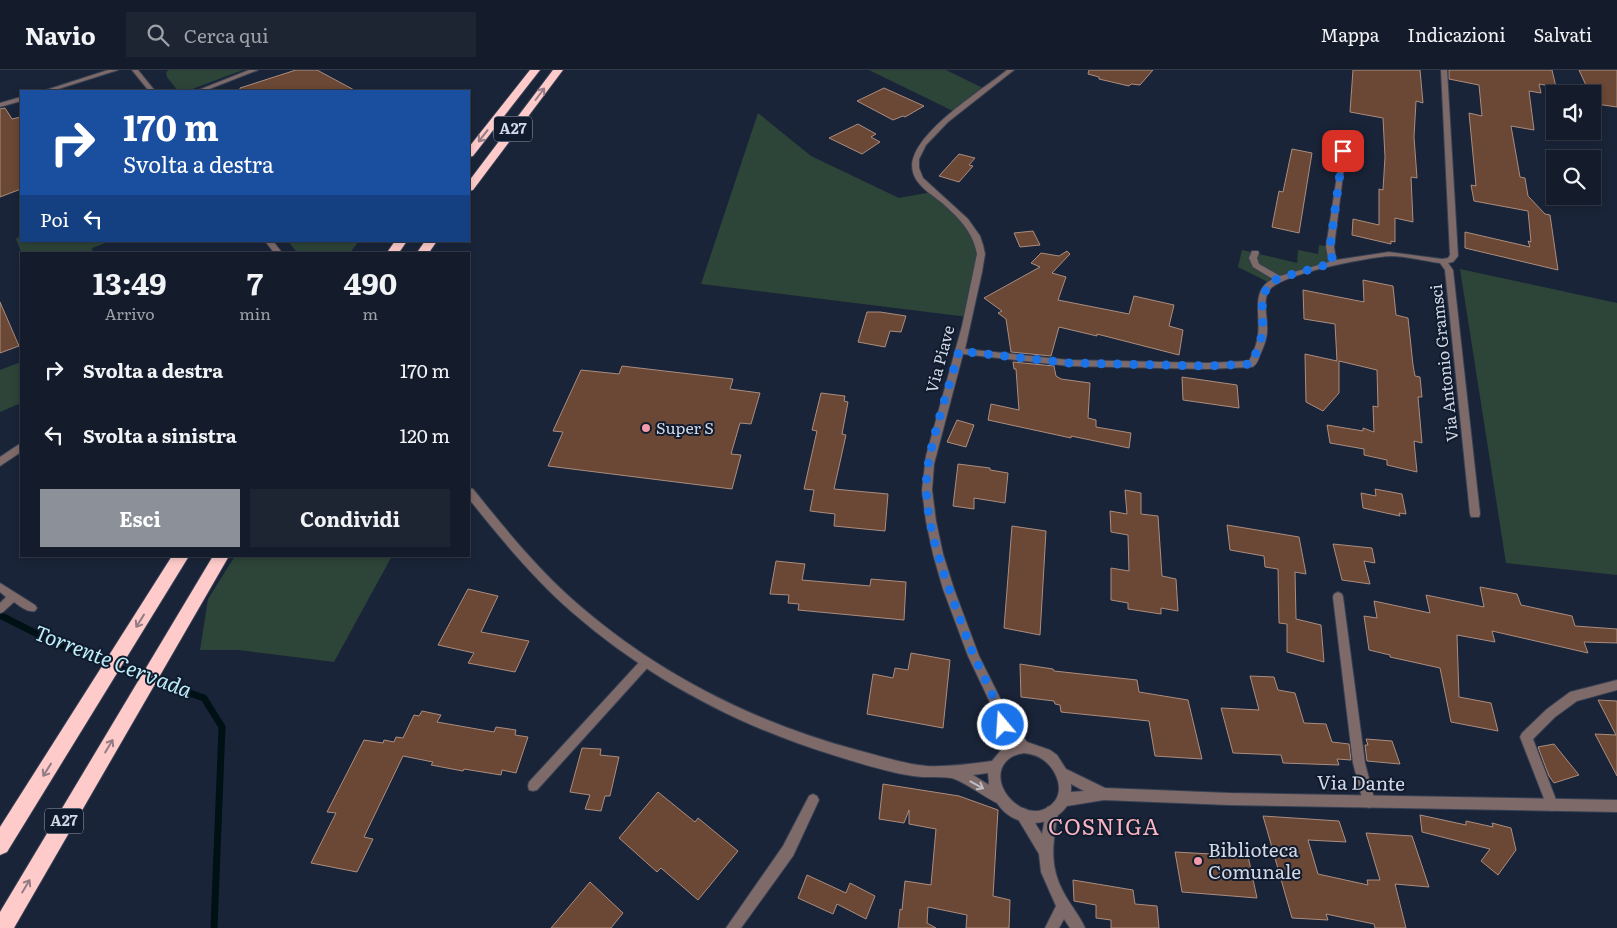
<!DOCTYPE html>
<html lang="it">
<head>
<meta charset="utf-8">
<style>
	:root { --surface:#141b2a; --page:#1d2432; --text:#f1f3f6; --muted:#9da1a8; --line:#333947; --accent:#8c9099 }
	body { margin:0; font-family:Literata,serif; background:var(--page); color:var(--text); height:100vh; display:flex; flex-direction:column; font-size:19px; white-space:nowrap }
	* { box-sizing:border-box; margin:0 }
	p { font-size:16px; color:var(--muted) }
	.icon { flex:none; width:28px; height:28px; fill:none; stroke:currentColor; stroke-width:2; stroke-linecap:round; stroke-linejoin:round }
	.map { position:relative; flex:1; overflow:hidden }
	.drawer { position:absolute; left:20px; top:182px; width:450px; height:305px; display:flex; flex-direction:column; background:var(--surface); border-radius:0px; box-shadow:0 2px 8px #0003,0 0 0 1px var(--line) }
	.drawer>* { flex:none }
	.banner { position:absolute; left:20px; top:20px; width:450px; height:152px; border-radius:0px; box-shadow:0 2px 8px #0003,0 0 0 1px var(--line); background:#1a4fa0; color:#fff; overflow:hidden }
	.controls { position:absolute; left:1546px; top:15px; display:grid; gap:10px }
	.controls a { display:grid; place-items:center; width:55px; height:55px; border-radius:0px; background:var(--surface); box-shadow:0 2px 8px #0003,0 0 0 1px var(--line); font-size:25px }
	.pin { position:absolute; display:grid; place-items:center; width:42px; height:42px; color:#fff; margin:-21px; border-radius:10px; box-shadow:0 2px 8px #0006 }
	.me { position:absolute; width:55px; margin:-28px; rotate:342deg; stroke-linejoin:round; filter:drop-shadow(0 0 4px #0008) }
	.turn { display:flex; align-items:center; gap:18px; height:105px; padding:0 20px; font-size:22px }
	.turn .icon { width:65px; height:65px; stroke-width:2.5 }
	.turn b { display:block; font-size:35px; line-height:42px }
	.then { display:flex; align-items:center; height:48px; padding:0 20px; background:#0003; gap:10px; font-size:19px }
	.eta { display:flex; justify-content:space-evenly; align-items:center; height:85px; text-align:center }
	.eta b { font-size:30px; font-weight:700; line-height:35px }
	.primary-button { display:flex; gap:10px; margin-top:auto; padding:10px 20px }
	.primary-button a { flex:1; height:58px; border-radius:0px; background:var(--accent); color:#fff; font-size:20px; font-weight:700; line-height:58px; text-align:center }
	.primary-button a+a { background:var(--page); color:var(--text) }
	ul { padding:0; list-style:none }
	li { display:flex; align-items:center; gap:15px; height:65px; padding:0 20px }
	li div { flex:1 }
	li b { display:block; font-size:19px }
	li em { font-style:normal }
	header { display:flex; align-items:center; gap:30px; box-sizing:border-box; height:70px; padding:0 25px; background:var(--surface); border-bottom:1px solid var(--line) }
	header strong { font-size:24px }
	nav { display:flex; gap:28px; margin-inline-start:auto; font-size:18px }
	.search { width:350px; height:45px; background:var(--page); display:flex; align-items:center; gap:12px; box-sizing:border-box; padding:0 18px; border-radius:0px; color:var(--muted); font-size:19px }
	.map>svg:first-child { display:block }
	.green { fill:#2d4438 }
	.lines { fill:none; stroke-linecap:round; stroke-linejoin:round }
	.stream { stroke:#001116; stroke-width:7 }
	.building { fill:#6b4735; stroke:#aa8d7f }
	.service-casing { stroke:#374154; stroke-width:2 }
	.minor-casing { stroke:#374154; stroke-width:2 }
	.tertiary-casing { stroke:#374154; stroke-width:2 }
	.motorway-casing { stroke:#374154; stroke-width:2 }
	.service { fill:#7e6a69; fill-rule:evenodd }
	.minor { fill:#7e6a69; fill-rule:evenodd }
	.tertiary { fill:#7e6a69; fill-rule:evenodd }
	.motorway { fill:#fecbca; fill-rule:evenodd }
	.oneway { stroke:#937c84 }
	.oneway2 { stroke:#bdbdc7 }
	.route { stroke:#1a73e8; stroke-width:9; stroke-dasharray:0 16.2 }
	.poi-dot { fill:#f39aab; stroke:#111b2e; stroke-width:2 }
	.labels { text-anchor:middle; stroke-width:4; stroke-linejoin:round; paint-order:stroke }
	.shield { fill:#111b2e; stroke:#98a0af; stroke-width:1 }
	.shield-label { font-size:15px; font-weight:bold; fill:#d2d9e6 }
	.street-label { font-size:16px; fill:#d2d9e6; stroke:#111b2e }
	.poi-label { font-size:16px; fill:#d2d9e6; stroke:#111b2e; text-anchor:start }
	.near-street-label { font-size:19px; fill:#d2d9e6; stroke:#111b2e }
	.near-poi-label { font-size:19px; fill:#d2d9e6; stroke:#111b2e; text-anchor:start }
	.near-water-label { font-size:21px; font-style:italic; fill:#bcedf9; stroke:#111b2e }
	.near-quarter-label { font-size:22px; letter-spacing:1px; fill:#f8b4c0; stroke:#111b2e }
</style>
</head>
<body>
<header>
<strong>Navio</strong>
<div class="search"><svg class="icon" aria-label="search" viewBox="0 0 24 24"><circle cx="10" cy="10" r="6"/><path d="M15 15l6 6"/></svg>Cerca qui</div>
<nav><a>Mappa</a><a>Indicazioni</a><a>Salvati</a></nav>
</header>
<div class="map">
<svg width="1617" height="858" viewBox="0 0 1617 858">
	<rect width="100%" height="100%" fill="#1a2438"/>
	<path class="green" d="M 169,0 L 243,0 L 187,21 L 178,21 L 167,7 L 166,2 Z
		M 869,0 L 946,0 L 987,20 L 957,43 Z
		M 758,43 L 811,86 L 899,128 L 932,122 L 953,139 L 980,173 L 968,247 L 701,214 Z
		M 21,165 L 21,171 L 111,171 L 92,178 L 93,184 L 22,184 L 16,169 Z
		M 288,171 L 359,171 L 349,184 L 298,184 Z
		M 1319,175 L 1330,177 L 1333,193 L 1270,213 L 1238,197 L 1242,180 L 1297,193 L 1298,180 L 1318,184 Z
		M 1460,199 L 1617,233 L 1617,505 L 1506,493 Z
		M 21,292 L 21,333 L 0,342 L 0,300 Z
		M 235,486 L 392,486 L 334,592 L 239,580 L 200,580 L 208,529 Z"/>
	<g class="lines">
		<path class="stream" d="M 0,545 L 53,572 L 129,602 L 204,628 L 222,657 L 214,858"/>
	</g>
	<path class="building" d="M 296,0 L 317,0 L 356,21 L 240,21 L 240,18 Z
		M 1089,0 L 1153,0 L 1140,15 L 1131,14 L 1129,16 L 1099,9 L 1099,7 L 1088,4 Z
		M 1353,0 L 1420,0 L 1423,33 L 1416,31 L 1414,67 L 1417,108 L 1411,107 L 1413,152 L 1395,148 L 1395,172 L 1391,171 L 1391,174 L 1352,165 L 1353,149 L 1379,155 L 1379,119 L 1383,120 L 1385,87 L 1383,48 L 1350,42 Z
		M 1449,0 L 1552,0 L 1556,17 L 1539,14 L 1541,23 L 1529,21 L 1534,60 L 1511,56 L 1520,107 L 1525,108 L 1528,126 L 1545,144 L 1550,145 L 1558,200 L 1465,178 L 1465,162 L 1530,177 L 1528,171 L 1531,172 L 1528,141 L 1474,131 L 1471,115 L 1476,116 L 1469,43 L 1482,46 L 1479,15 L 1449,9 Z
		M 1579,0 L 1617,0 L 1617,37 L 1596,34 L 1592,24 L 1590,24 Z
		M 884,18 L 924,36 L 905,47 L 903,46 L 893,50 L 857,31 Z
		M 5,38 L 12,49 L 21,47 L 21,119 L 0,127 L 0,39 Z
		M 858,54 L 876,64 L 871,67 L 880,72 L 862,84 L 829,68 Z
		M 1292,79 L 1312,83 L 1299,163 L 1272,157 L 1279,121 L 1283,122 Z
		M 959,84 L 975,88 L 969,95 L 973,96 L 959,112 L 939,106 Z
		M 1033,161 L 1040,175 L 1020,177 L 1014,163 Z
		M 1067,181 L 1070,184 L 1052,203 L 1066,207 L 1058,230 L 1129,244 L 1134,226 L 1174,235 L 1169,256 L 1183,260 L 1179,285 L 1097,264 L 1097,266 L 1059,257 L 1051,286 L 1011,282 L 1006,249 L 998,243 L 1002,241 L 984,228 L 1040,197 L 1031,193 L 1041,183 L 1059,186 Z
		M 1363,210 L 1393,216 L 1396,245 L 1408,248 L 1413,295 L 1415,306 L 1420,307 L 1422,327 L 1418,327 L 1422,373 L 1414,371 L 1417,402 L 1387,395 L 1387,390 L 1364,385 L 1364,379 L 1330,373 L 1327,355 L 1363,361 L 1363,358 L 1374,362 L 1373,336 L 1378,337 L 1377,300 L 1339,291 L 1339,323 L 1323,341 L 1306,332 L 1305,284 L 1337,291 L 1335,254 L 1304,249 L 1303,220 L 1364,232 Z
		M 0,232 L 19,276 L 0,283 Z
		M 867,242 L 880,242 L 906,246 L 901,262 L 890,261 L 885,277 L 858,272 Z
		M 1013,292 L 1054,296 L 1056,306 L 1061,309 L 1090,313 L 1088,348 L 1096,350 L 1096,357 L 1131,363 L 1129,378 L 1071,366 L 1071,368 L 988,350 L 991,334 L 1019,340 L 1016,299 L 1014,299 Z
		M 622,296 L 733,309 L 730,319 L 760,323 L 751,354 L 740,353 L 731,384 L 741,385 L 732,419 L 548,396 L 563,362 L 553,361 L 581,300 L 619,304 Z
		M 1182,307 L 1237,315 L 1239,338 L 1183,330 Z
		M 821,323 L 845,326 L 844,331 L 848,332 L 842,364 L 846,365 L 834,419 L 888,424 L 885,461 L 834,456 L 835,444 L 810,441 L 814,420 L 804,419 L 817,361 L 812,360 Z
		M 957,350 L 974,355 L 966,377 L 947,372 Z
		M 958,394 L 990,398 L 990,400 L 1008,403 L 1005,433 L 974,428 L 974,439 L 953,436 Z
		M 1375,419 L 1402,424 L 1406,444 L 1399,443 L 1400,446 L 1363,438 L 1361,423 L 1376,426 Z
		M 1125,420 L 1141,423 L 1141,444 L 1158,446 L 1162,506 L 1176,509 L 1178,541 L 1161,538 L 1161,544 L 1128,539 L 1128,533 L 1111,530 L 1111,498 L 1129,501 L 1128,465 L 1111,462 L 1110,441 L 1127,444 Z
		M 1227,455 L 1299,467 L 1306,504 L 1295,502 L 1296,549 L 1321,555 L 1324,592 L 1287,582 L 1287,554 L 1279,553 L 1278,499 L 1265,497 L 1264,486 L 1230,480 Z
		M 1012,456 L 1046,461 L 1040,565 L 1004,558 Z
		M 1333,474 L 1372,478 L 1375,493 L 1364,491 L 1370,514 L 1342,510 Z
		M 776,491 L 805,494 L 802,510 L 870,516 L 871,509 L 906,512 L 904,550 L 798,540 L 799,534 L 788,533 L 789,525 L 770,524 Z
		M 1480,517 L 1517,524 L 1521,535 L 1572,546 L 1575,556 L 1617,559 L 1617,573 L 1584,572 L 1588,583 L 1492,561 L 1495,572 L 1457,565 L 1459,627 L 1491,633 L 1498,661 L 1451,652 L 1440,598 L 1390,587 L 1390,585 L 1369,580 L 1364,546 L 1377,548 L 1374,531 L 1430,543 L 1426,525 L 1484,537 Z
		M 468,519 L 498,526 L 481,562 L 529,571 L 515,602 L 468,593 L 474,583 L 438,575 Z
		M 911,583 L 950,590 L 943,658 L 867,644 L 873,604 L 893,608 L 895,598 L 908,600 Z
		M 1020,594 L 1053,599 L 1054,601 L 1137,610 L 1139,622 L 1188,630 L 1202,689 L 1155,686 L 1149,651 L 1061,642 L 1060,635 L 1055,634 L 1054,631 L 1021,627 Z
		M 1250,606 L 1274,607 L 1278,620 L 1295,623 L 1304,653 L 1326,654 L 1332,672 L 1349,674 L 1351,690 L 1337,689 L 1339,695 L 1283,693 L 1281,685 L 1233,683 L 1221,638 L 1259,640 Z
		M 1598,630 L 1617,631 L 1617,706 L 1595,664 L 1616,665 Z
		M 422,641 L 441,645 L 437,652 L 494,662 L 496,657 L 516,660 L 515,665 L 528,667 L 516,703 L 502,700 L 501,705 L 464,699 L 463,701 L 431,695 L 433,692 L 403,686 L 364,767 L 373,769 L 357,802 L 311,793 L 336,743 L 327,742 L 364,670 L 383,673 L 384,670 L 394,672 L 396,667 L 403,668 L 414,645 L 419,646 Z
		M 1366,669 L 1392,671 L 1400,694 L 1367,691 L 1365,675 L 1368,675 Z
		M 1554,674 L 1562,684 L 1579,705 L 1554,713 L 1549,706 L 1538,677 Z
		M 582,678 L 601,679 L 600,685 L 619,687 L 610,726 L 605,726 L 601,741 L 585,739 L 590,725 L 570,722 Z
		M 883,714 L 959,726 L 998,740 L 993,826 L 1010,830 L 1009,858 L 966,858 L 967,845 L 928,837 L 927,853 L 936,858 L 898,858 L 900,839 L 902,840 L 905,811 L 931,815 L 936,759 L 909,754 L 909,740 L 904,753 L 879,749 Z
		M 658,722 L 695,752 L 698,748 L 738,781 L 698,830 L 661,798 L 657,802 L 619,768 Z
		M 1420,745 L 1466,755 L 1466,751 L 1493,757 L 1492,753 L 1511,758 L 1516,780 L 1498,805 L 1481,791 L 1490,779 L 1422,762 Z
		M 1263,746 L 1339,751 L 1346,772 L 1308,770 L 1318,804 L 1368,815 L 1367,810 L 1380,810 L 1366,763 L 1412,766 L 1429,817 L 1395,814 L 1406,858 L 1375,858 L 1374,854 L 1326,844 L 1328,850 L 1292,848 Z
		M 1175,782 L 1248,786 L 1257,828 L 1182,822 Z
		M 807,805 L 846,823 L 850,813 L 875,826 L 866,849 L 837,834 L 833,844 L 798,828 Z
		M 1073,810 L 1133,820 L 1135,834 L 1157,836 L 1159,858 L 1111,858 L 1111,850 L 1096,848 L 1096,835 L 1074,831 Z
		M 590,812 L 623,843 L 611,858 L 551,858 Z"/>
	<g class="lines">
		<defs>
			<path id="service" d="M 0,513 L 35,535 L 37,538 L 35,541 C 28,543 20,536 14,532 L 3,542 L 0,543 L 0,533 L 6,527 L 0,522 Z
				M 646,587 L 650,589 L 651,592 L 650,595 L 537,720 L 533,721 L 529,720 L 528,716 L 529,712 L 642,589 Z"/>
			<path id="minor" d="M 108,0 L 118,0 L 52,21 L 43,21 Z
				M 249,0 L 258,0 L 204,21 L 196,21 Z
				M 1007,0 L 1014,0 L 948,52 L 926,75 L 919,89 L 919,98 L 923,108 L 968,149 L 980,166 L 983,175 L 985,184 L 982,202 L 965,279 L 1069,290 L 1207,293 L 1249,291 C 1253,283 1257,274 1258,265 C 1261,245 1250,220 1273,209 L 1253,197 L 1249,188 L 1252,181 L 1258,181 L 1259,183 L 1257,188 L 1259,194 L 1280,206 L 1329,192 L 1326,177 L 1341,80 L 1346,81 L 1334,177 L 1336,190 L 1389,182 L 1442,189 L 1448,188 L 1450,185 L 1441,0 L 1447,0 L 1458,186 L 1453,192 L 1448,193 L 1453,200 L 1480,444 L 1479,447 L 1471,447 L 1470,444 L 1445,200 L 1440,193 C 1423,191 1407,186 1390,186 C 1370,187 1277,204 1268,222 C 1263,232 1267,245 1267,256 C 1268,267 1264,276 1260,285 C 1258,290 1257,295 1252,297 L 1207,299 L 1069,296 L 963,284 L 934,394 L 932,420 L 936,451 L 943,484 L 954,519 L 979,586 L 1006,640 L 1030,677 L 1028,681 L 1024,683 L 1020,681 L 1013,671 L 1015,681 L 1013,685 L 1009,687 L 1005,685 L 1003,681 L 996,645 L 968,586 L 943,519 L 933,484 L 926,451 L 922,420 L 926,386 L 962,256 L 977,184 C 973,161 958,147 941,132 C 931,124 916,115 913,102 C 903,68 984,19 1007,0 Z
				M 21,27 L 21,31 L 0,37 L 0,33 Z
				M 1338,522 L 1342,524 L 1343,527 L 1365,693 L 1375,732 L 1373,736 L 1369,738 L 1365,736 L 1363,732 L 1353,693 L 1333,527 L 1334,524 Z
				M 1617,610 L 1617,620 L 1577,631 L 1555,647 L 1533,669 L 1558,735 L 1556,739 L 1552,741 L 1548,739 L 1520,667 L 1522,663 L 1547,639 L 1570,622 Z
				M 813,724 L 817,726 L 819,730 L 793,786 L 741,858 L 726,858 L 783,776 L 809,726 Z
				M 1052,736 L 1057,737 L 1058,742 C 1053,774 1048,795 1065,825 C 1071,836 1080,846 1085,858 L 1070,858 L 1064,849 L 1059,858 L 1045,858 L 1056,836 L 1041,802 L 1039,784 L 1015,744 L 1016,739 L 1021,738 L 1026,739 L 1042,764 L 1047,737 Z"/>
			<path id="tertiary" d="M 132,0 L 138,0 L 155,21 L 149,21 Z
				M 265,171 L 273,171 L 283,184 L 275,184 Z
				M 21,373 L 21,382 L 0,396 L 0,387 Z
				M 469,418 L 473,419 C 506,460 540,502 580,536 C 660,605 756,653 857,680 C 881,686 903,694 927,696 C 949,697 970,694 992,691 L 1002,679 L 1024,671 L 1050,680 L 1057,685 L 1066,699 L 1105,718 L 1229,723 L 1617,730 L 1617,742 L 1229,735 L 1104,730 L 1067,736 C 1050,760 1013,758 997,733 C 986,728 960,709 951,708 C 938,706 926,708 913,706 C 886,702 859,693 833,685 C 738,656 648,608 573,543 C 534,509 501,469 469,429 ZM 1024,683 C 1030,684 1037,685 1042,689 C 1056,698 1067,722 1051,735 C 1024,758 981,709 1010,688 C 1013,685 1020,684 1024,683 ZM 988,703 L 989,715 L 973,705 ZM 1071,714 L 1084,721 L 1071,722 Z"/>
			<path id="motorway" d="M 530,0 L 540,0 L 473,86 L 469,87 L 469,77 Z
				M 553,0 L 563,0 L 473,120 L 469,121 L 469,111 Z
				M 395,171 L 407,171 L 398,184 L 386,184 Z
				M 425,171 L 437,171 L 428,184 L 416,184 Z
				M 172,486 L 189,486 L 7,782 L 0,785 L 0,757 Z
				M 213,486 L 229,486 L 14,858 L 0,858 L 0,842 Z"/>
		</defs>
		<use href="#service" class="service-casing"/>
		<use href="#minor" class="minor-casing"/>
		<use href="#tertiary" class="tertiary-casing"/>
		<use href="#motorway" class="motorway-casing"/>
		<use href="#service" class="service"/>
		<use href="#minor" class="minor"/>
		<use href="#tertiary" class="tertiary"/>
		<use href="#motorway" class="motorway"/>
	</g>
	<defs><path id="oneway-shaft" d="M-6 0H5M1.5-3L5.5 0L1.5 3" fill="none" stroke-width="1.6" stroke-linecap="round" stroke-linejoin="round" transform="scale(1.25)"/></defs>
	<g class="oneway">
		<use href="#oneway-shaft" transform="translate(540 24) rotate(-53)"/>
		<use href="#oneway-shaft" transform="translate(483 66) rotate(128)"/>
		<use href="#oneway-shaft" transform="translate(140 551) rotate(122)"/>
		<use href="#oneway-shaft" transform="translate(109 676) rotate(-59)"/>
		<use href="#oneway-shaft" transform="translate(47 700) rotate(122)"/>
		<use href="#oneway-shaft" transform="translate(26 816) rotate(-59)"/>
	</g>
	<use class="oneway2" href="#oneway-shaft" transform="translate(977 715) rotate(29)"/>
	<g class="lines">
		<path class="route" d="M 1003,655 C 996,625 978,599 968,571 C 950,520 919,449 928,395 C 935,356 949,318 959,281 L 1069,293 L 1207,296 L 1252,294 L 1263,263 L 1262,227 L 1270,213 L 1279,208 L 1333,193 L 1330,177 L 1343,81"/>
	</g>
	<g class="poi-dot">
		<circle cx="646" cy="358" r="5"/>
		<circle cx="1198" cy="791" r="5"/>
	</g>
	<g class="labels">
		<g class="shield">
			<rect x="494" y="46.5" width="38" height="25" rx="4"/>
			<rect x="45" y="738.5" width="38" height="25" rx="4"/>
		</g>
		<g class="shield-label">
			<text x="513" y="64">A27</text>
			<text x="64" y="756">A27</text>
		</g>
		<g class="street-label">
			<text transform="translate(940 289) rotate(-75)" y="6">Via Piave</text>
			<text transform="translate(1444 293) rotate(-96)" y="6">Via Antonio Gramsci</text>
		</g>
		<g class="poi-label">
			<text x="656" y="364">Super S</text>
		</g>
		<g class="near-street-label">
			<text transform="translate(1361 713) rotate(1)" y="7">Via Dante</text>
		</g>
		<g class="near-poi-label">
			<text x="1208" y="787">Biblioteca<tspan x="1208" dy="22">Comunale</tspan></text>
		</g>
		<g class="near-water-label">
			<text transform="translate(113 592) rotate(21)" y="7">Torrente Cervada</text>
		</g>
		<g class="near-quarter-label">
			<text x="1104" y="765">COSNIGA</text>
		</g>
	</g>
</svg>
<div class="controls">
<a><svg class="icon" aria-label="sound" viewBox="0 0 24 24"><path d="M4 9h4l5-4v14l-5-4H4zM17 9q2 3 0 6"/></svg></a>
<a><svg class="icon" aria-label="search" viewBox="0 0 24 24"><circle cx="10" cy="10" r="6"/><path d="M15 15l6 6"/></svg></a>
</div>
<div class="pin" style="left:1343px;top:81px;background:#d93025"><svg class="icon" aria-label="arrive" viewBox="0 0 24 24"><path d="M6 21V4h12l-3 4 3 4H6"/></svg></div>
<svg class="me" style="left:1003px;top:655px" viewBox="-20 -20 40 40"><circle r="17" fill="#1a73e8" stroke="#fff" stroke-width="3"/><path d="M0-11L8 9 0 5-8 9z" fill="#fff"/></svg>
<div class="banner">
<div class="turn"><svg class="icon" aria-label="right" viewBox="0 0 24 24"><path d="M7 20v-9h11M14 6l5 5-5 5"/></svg><div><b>170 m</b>Svolta a destra</div></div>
<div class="then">Poi<svg class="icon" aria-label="left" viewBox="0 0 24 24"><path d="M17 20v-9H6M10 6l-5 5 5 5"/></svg></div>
</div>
<section class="drawer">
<div class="eta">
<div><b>13:49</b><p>Arrivo</p></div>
<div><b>7</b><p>min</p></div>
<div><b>490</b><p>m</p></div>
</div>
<ul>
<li><svg class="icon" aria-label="right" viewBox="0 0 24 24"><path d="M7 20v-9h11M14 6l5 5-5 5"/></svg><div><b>Svolta a destra</b></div><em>170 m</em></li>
<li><svg class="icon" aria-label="left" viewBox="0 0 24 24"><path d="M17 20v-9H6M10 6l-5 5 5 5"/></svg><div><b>Svolta a sinistra</b></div><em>120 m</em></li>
</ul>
<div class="primary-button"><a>Esci</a><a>Condividi</a></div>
</section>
</div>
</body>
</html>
